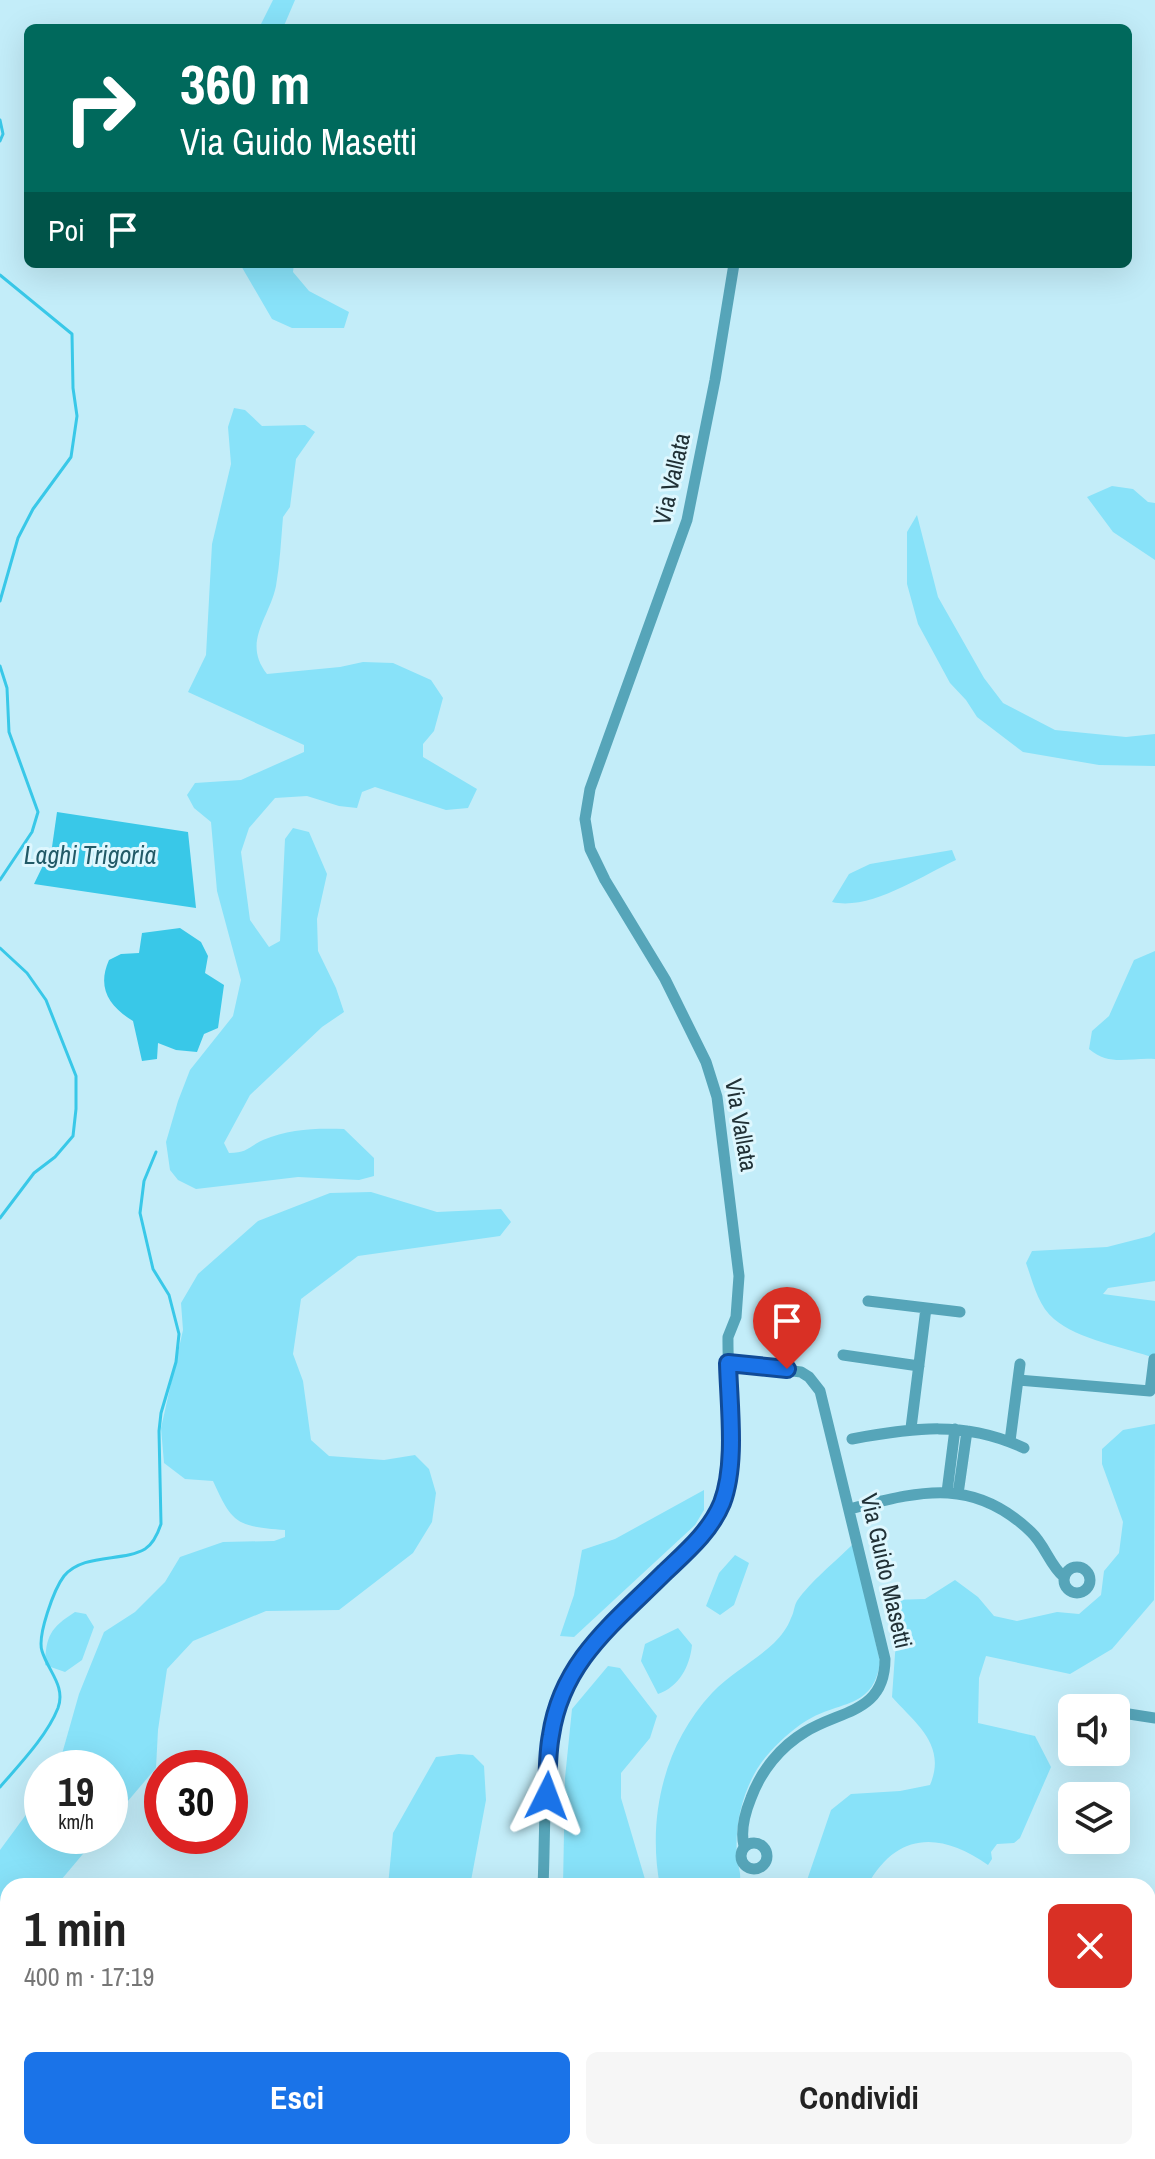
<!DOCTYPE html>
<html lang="it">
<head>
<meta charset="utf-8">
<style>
	:root { --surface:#fff; --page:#f6f6f6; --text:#222; --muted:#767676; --accent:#1a73e8 }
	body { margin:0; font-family:"Archivo Narrow",sans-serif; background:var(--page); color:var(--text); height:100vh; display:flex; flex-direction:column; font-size:30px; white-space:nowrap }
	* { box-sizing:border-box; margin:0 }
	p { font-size:26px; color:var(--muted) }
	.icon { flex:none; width:44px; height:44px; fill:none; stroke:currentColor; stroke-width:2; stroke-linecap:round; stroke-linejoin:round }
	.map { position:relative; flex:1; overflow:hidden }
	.side { position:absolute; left:0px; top:1878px; width:1156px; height:282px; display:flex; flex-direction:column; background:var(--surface); border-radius:24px 24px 0 0; box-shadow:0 8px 32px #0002 }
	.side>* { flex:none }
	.banner { position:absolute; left:24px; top:24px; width:1108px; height:244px; border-radius:12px; box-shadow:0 8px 32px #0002; background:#00695c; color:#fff; overflow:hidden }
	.fabs { position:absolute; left:1058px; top:1694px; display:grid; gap:16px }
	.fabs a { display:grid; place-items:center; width:72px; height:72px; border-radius:12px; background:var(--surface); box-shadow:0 8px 32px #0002; font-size:40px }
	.speed { position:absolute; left:24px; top:1750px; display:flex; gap:16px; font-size:40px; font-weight:700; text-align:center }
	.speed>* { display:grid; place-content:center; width:104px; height:104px; border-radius:50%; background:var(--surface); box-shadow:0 8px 32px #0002; line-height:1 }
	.speed small { font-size:20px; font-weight:400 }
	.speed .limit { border:12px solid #d22; background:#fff; color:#111 }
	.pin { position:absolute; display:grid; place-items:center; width:68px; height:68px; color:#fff; margin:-82px -34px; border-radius:50% 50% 50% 0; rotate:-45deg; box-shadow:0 0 8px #0007 }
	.pin .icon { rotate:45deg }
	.me { position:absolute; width:88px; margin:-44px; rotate:3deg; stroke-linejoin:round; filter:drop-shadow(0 0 6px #0008) }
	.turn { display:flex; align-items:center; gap:28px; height:168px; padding:0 24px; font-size:36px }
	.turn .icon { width:104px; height:104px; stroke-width:2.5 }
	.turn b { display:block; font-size:56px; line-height:68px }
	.then { display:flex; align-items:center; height:76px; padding:0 24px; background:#0003; gap:16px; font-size:30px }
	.round { display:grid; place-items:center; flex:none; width:84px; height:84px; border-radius:12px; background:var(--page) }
	.head { display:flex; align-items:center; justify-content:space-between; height:136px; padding:0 24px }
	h1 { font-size:48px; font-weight:700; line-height:60px }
	.action { display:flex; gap:16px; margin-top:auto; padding:16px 24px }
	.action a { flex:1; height:92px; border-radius:12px; background:var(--accent); color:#fff; font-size:32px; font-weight:700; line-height:92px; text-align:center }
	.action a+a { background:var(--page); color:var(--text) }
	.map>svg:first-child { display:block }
	.green { fill:#88e2f9 }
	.water { fill:#39c8e8 }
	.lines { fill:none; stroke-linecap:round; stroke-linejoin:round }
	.stream { stroke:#39c8e8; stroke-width:3 }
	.street { stroke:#56a5b9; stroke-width:11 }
	.route-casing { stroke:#114b97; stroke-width:20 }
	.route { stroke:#1a73e8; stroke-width:14 }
	.labels { text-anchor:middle; stroke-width:6; stroke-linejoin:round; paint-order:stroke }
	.street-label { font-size:24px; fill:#213136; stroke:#def7fe }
	.water-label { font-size:26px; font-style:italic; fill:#225a67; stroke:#def7fe }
</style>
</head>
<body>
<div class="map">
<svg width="1155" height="2159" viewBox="0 0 1155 2159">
	<rect width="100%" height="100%" fill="#c3edf9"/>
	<path class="green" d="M 273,0 L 295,0 L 283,28 L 259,28 Z
		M 240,264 L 294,264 L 293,272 L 309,291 L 349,312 L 344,328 L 292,328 L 272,319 Z
		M 234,408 L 245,410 L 262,426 L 305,425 L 315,432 L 296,459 L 290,507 L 283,517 C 281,540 280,563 276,586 C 269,619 242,642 267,674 L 340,667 L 363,662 L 393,663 L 431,680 L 443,698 L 434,731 L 423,744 L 423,757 L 477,789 L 468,808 L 446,810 L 375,787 L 362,792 L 357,808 L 339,806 L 307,796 L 275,798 L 249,828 L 241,852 L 250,920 L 269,947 L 280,941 L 285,839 L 293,828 L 309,832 L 327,874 L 317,919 L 318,951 L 336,988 L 344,1012 L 322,1027 L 250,1095 L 224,1143 L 229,1153 C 247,1153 248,1147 263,1140 C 289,1129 315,1128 344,1129 L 374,1158 L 374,1176 L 359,1180 L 298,1177 L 196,1189 L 178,1180 L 170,1170 L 166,1142 L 178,1101 L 190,1070 L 233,1016 L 241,980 L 217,891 L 211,822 L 194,808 L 187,795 L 195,783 L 241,780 L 304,752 L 304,745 L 188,692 L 206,655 L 212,544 L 231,464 L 228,427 Z
		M 1112,486 L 1133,489 L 1148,502 L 1155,503 L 1155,560 L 1113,532 L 1087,497 Z
		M 917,515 L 938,597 L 984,678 L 1003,703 L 1055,730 L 1126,737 L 1155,734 L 1155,766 L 1099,765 L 1023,752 L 977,717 L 966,700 L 950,683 L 918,624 L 907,584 L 907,532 Z
		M 952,850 L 956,860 C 921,876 870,911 832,902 L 849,874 L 870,864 Z
		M 1155,951 L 1155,1059 C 1130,1057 1110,1067 1089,1049 L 1092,1031 L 1109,1016 L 1134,960 Z
		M 371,1192 L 437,1212 L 501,1209 L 511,1222 L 500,1236 L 358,1256 L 301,1299 L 293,1354 L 303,1381 L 311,1440 L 329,1456 L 384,1460 L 415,1455 L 429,1469 L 436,1493 L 432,1522 L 413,1553 L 339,1610 L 266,1611 L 193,1641 L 167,1669 L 158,1730 L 156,1768 L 110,1822 L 110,1768 L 58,1768 L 79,1694 L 104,1632 L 135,1612 L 165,1582 L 180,1557 L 223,1542 L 274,1541 L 285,1537 L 285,1530 C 237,1526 233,1525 213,1481 L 185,1479 L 164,1463 L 161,1428 L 183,1330 L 181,1303 L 198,1274 L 258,1221 L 330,1193 Z
		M 1155,1232 L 1155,1281 L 1108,1288 L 1103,1294 L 1155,1301 L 1155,1358 C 1126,1348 1077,1339 1054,1319 C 1038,1306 1033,1282 1026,1263 L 1032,1251 L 1107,1247 L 1150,1236 Z
		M 1155,1424 L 1154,1600 L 1112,1649 L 1070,1674 L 986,1656 L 979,1678 L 978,1723 L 1035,1736 L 1051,1767 L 1020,1838 L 1014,1843 L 997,1844 L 991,1852 L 992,1859 L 988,1865 C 941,1832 897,1831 867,1886 L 805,1886 L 831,1810 L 851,1794 L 900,1791 L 930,1785 C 947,1745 916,1724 892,1697 L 896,1640 L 892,1600 L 925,1599 L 955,1580 L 978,1597 L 994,1616 L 1017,1621 L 1057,1612 L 1079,1614 L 1101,1595 L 1104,1571 L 1119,1553 L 1123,1522 L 1102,1464 L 1102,1449 L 1123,1430 Z
		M 704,1490 L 704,1510 L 695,1525 L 574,1637 L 560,1636 L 574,1595 L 582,1550 L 615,1539 Z
		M 853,1544 L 880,1662 C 874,1706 845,1701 813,1717 C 797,1725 782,1739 770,1752 C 745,1779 734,1821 737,1857 C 738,1869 743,1874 738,1886 L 660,1886 C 647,1818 664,1744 712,1693 C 731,1673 755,1661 774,1643 C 781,1636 788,1627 791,1618 C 794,1613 794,1606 797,1601 C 810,1582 836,1561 853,1544 Z
		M 735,1555 L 749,1563 L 734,1605 L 720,1615 L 706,1606 L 719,1573 Z
		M 75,1612 L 86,1614 L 94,1627 L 82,1660 L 65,1672 L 45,1665 C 46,1636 50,1628 75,1612 Z
		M 678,1628 L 692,1645 C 690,1666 679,1687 658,1694 L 641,1661 L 645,1644 Z
		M 608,1666 L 620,1668 L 657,1716 L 650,1738 L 621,1773 L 621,1798 L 647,1886 L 563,1886 L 565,1778 L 572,1709 Z
		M 459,1754 L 473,1755 L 484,1766 L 486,1800 L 470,1886 L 388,1886 L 393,1833 L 436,1757 Z
		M 42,1793 L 42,1836 L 98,1836 L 56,1886 L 8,1886 L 8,2152 L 54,2152 L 57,2159 L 0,2159 L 0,1850 Z
		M 124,2152 L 213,2152 L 207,2159 L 111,2159 Z
		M 461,2152 L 687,2152 L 687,2159 L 455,2159 Z"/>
	<path class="water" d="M 57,812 L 188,832 L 196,908 L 34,884 L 52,847 Z
		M 180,928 L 201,942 L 208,956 L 205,973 L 224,985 L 218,1028 L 204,1034 L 197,1052 L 176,1050 L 158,1043 L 157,1059 L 142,1061 L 133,1021 C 108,1006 97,987 109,960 L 121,954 L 139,953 L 142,933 Z"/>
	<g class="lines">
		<path class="stream" d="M 0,120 L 3,134 L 0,141
			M 0,275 L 72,334 L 73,388 L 77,416 L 71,457 L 33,509 L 18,538 L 0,601
			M 0,666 L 7,688 L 9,732 L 38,812 L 32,832 L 0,880
			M 0,948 L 27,973 L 46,1000 L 76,1076 L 76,1109 L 73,1136 L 55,1157 L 34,1173 L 0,1218
			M 0,1787 C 19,1765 47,1736 58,1708 C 66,1686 48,1671 42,1651 C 37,1636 54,1589 64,1576 C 83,1553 123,1562 145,1549 C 153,1544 158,1533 161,1524 L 159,1431 L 161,1413 L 176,1362 L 179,1334 L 169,1295 L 153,1269 L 140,1213 L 144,1181 L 156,1152
			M 1148,2071 L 1155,2067
			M 1012,2159 L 1013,2152"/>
		<path class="street" d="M 868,1301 L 960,1312
			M 843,1355 L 919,1366
			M 728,1363 L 801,1372 L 809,1377 L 820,1391 L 885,1659 C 885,1713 840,1710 805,1732 C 780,1747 761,1771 751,1798 C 745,1813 740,1830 744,1846
			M 1018,1380 L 1150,1391 L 1154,1359
			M 911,1428 L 926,1308
			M 852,1439 C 913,1428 965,1420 1024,1448
			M 1010,1441 L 1020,1364
			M 947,1492 L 955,1429
			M 958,1494 L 967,1431
			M 849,1509 C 918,1492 972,1475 1031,1532 C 1045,1545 1050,1566 1064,1577
			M1064 1580a13 13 0 1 1 26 0a13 13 0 1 1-26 0Z
			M 1116,1712 L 1155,1718
			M741 1856a13 13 0 1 1 26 0a13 13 0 1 1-26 0Z
			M 543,1886 C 546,1824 541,1731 568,1677 C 575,1664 585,1654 595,1644 C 630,1603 705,1548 723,1500 C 739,1458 727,1384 728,1337 L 736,1317 L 739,1276 L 717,1097 L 706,1062 L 665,979 L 605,880 L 590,849 L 585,819 L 590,789 L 687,520 L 715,380 L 734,264
			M 1148,1959 L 1155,1952
			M 440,2159 L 446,2152
			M 693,2159 L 693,2152
			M 926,2159 L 934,2152"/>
	</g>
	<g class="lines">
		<defs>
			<path id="route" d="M 547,1796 C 548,1776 547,1755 551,1735 C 562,1661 614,1623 664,1573 C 686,1552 710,1532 722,1503 C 737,1464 729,1405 728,1363 L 787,1369"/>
		</defs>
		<use href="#route" class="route-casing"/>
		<use href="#route" class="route"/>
	</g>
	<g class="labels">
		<g class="street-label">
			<text transform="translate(672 479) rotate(-77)" y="8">Via Vallata</text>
			<text transform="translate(741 1125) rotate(80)" y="8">Via Vallata</text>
			<text transform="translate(886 1571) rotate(77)" y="8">Via Guido Masetti</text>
		</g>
		<g class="water-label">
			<text x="90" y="864">Laghi Trigoria</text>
		</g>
	</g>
</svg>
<div class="fabs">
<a><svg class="icon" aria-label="sound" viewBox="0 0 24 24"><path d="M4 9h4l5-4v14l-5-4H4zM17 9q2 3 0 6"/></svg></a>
<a><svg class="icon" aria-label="layers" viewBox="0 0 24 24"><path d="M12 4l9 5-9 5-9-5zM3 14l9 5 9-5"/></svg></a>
</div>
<div class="speed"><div>19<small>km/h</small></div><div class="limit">30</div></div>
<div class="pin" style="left:787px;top:1369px;background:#d93025"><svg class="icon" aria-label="arrive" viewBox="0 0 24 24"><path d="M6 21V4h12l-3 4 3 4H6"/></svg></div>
<svg class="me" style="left:547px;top:1796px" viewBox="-20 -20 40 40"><path d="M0-17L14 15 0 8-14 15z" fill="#1a73e8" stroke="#fff" stroke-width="4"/></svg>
<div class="banner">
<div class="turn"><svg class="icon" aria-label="right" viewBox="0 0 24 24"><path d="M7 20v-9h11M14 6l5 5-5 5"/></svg><div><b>360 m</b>Via Guido Masetti</div></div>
<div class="then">Poi<svg class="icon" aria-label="arrive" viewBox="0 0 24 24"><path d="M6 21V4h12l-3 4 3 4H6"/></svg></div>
</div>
<section class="side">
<div class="head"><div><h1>1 min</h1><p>400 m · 17:19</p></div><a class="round" style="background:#d93025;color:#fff"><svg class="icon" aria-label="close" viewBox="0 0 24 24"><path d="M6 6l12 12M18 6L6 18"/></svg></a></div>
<div class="action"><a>Esci</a><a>Condividi</a></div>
</section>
</div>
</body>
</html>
